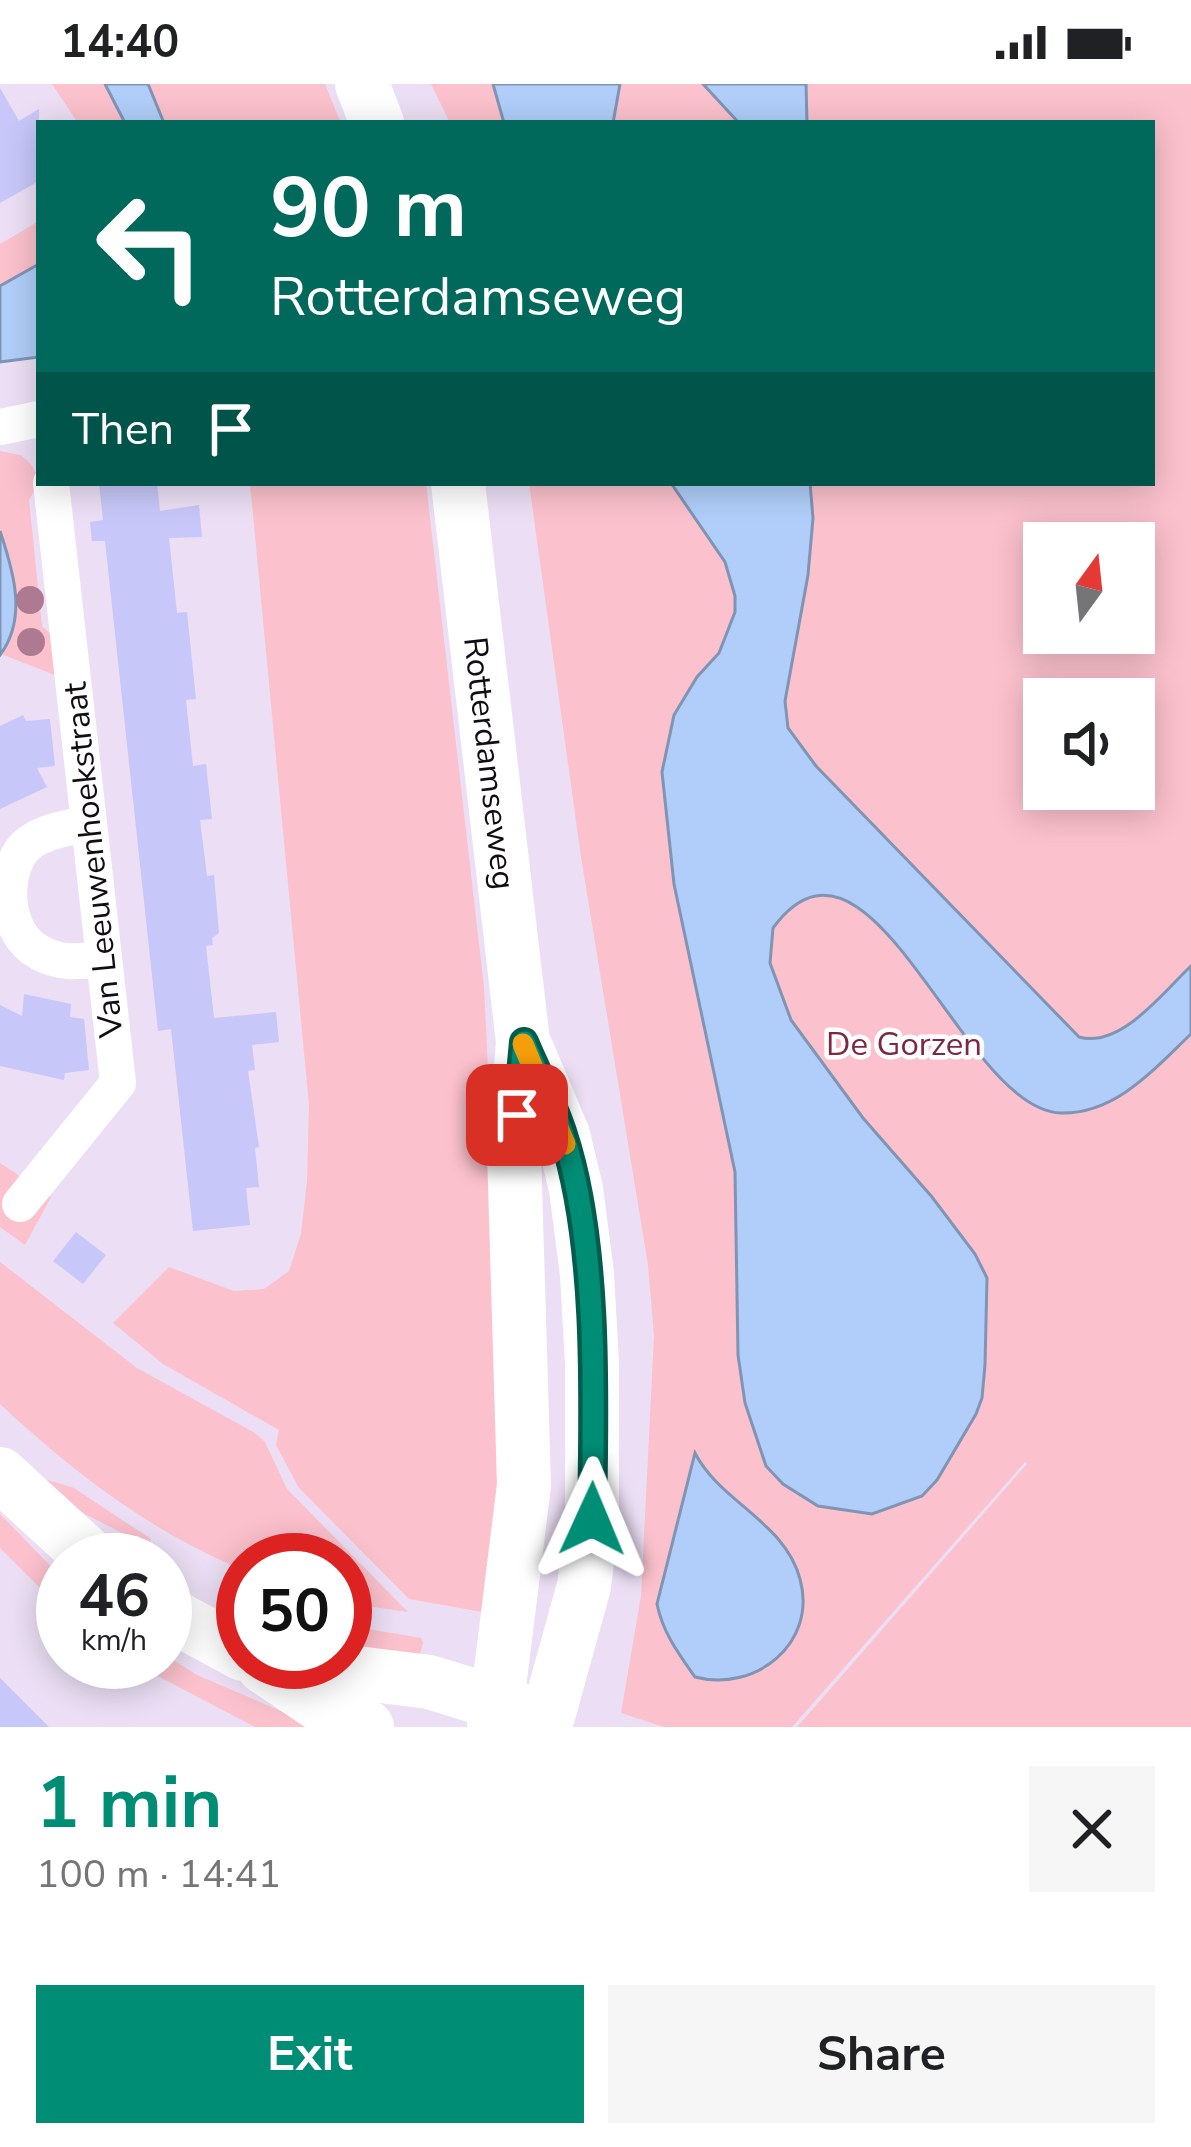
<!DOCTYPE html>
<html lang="en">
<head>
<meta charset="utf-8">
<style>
	:root { --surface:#fff; --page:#f6f6f6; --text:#202124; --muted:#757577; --accent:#008d76 }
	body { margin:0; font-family:"Nunito Sans",sans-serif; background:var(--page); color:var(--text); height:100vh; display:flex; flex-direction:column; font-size:45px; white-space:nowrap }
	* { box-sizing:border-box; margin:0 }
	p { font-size:39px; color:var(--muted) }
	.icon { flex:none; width:66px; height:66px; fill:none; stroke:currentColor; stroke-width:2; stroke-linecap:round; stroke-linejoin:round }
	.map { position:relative; height:1643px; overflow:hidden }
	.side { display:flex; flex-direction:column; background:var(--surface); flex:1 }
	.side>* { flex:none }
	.top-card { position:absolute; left:36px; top:36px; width:1119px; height:366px; border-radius:0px; box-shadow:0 6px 30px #0003; background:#00695c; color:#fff; overflow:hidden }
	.needle { width:78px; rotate:15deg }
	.controls { position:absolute; left:1023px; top:438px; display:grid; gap:24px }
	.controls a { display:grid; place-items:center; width:132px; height:132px; border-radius:0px; background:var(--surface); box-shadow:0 6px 30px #0003; font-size:60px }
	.speed { position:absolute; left:36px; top:1449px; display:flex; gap:24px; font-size:60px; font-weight:700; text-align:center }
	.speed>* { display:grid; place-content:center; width:156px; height:156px; border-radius:50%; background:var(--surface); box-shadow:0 6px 30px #0003; line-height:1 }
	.speed small { font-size:30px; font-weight:400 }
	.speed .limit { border:18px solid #d22; background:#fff; color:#111 }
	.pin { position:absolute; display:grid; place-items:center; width:102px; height:102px; color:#fff; margin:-51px; border-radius:24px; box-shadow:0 6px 18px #0006 }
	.me { position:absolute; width:132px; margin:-66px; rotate:1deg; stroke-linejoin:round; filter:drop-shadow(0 0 9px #0008) }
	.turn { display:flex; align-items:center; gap:42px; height:252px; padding:0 36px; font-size:54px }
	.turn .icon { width:156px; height:156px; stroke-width:2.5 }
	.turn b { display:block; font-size:84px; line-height:102px }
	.then { display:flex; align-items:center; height:114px; padding:0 36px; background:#0003; gap:24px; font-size:45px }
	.round { display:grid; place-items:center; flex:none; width:126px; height:126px; border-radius:0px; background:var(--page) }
	.head { display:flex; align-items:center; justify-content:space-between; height:204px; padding:0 36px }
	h1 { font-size:72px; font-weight:700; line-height:90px; color:var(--accent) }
	.cta { display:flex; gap:24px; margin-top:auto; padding:24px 36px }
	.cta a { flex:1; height:138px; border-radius:0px; background:var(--accent); color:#fff; font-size:48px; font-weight:700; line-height:138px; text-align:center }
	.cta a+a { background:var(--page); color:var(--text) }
	.status { display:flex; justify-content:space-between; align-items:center; height:84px; padding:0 60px; background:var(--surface); direction:ltr }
	.status svg { height:33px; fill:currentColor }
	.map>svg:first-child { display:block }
	.green { fill:#fbc1cc; fill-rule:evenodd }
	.water { fill:#b0cef9; stroke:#8094b4; stroke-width:3 }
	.building { fill:#c7c7f9 }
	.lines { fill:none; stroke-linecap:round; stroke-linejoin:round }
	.street { stroke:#fff; stroke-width:36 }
	.secondary { stroke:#fff; stroke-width:54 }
	.tree { fill:#ae7a91 }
	.route-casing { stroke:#005c4d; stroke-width:30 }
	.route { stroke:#008d76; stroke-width:21 }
	.slow { stroke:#f59e0b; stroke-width:21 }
	.labels { text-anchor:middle; stroke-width:9; stroke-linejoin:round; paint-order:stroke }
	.street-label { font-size:33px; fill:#110d14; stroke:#fff }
	.park-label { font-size:33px; fill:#7b2840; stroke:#fff }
</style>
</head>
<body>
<div class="status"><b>14:40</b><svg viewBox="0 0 49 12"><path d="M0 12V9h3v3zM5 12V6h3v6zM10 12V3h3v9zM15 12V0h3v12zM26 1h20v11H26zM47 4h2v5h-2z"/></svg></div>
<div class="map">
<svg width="1191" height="1643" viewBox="0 0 1191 1643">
	<rect width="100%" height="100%" fill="#ecdff5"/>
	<path class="green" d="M 52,0 L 105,0 L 125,39 L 78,39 Z
		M 148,0 L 325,0 L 341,39 L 164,39 Z
		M 431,0 L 1191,0 L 1191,1643 L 797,1643 L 1027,1380 L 1025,1378 L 792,1643 L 664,1643 L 621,1629 L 641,1512 L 654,1252 L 648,1181 L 581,773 L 529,399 L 1152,399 L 1152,39 L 450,39 ZM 1044,459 L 1134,459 L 1134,549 L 1044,549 ZM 1044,615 L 1134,615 L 1134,705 L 1044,705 Z
		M 39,137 L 39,180 L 0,202 L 0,160 Z
		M 0,367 L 20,371 C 39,384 41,398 29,416 L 42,542 L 57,556 L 60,593 L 1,570 C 32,528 4,487 0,443 C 0,418 0,392 0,367 Z
		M 250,399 L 426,399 L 484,903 L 504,1308 L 488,1529 L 409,1515 L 299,1404 L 276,1361 L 279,1346 L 163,1280 L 113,1239 L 169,1183 L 234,1207 L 264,1205 L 289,1187 L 301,1150 L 307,1097 L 309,1021 Z
		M 0,1079 L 51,1113 L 25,1161 L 0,1143 Z
		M 0,1178 L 137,1284 L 255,1349 L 265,1358 L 287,1405 L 408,1528 L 345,1519 L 345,1476 L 243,1476 L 243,1486 L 236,1483 C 145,1444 72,1387 0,1320 Z
		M 41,1394 L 74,1404 L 151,1455 L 148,1462 L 69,1422 Z
		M 0,1430 L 63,1495 L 63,1527 L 0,1464 Z
		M 345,1541 L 421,1554 L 423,1559 L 416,1583 L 345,1573 Z
		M 165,1571 L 197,1591 L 318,1643 L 255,1643 L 131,1578 L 165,1578 Z"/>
	<path class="water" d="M 105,0 L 148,0 L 164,39 L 125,39 Z
		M 493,0 L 620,0 L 613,39 L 504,39 Z
		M 703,0 L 806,0 L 807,39 L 739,39 Z
		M 39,180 L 39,273 L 0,278 L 0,202 Z
		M 671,399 L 810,399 L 813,434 L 808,491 L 785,617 L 788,644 L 816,682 L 1079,953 C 1121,965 1164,907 1191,882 L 1191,950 C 1154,985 1116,1030 1061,1029 C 962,1027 871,711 773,844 L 770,879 L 791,936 L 863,1034 L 932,1113 L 975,1170 L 987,1194 L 985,1281 L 982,1314 L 976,1330 L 937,1396 L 922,1412 L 872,1430 L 818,1422 L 783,1400 L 766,1382 L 745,1319 L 738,1271 L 735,1088 L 674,800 L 662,688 L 674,631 L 697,593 L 719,569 L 735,528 L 735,512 L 725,478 Z
		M 0,447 C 13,486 28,534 0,571 Z
		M 695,1369 C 720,1418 785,1438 800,1495 C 818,1560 754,1609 695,1593 C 678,1569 663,1549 657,1520 Z"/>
	<path class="building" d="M 0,4 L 19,37 L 39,25 L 39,97 L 0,119 Z
		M 99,399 L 157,399 L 160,427 L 199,421 L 202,453 L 169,454 L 177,529 L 187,528 L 196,615 L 186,616 L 193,682 L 206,680 L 212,735 L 200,736 L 207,792 L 214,791 L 219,849 L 212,854 L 213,861 L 206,862 L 214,934 L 276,928 L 279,958 L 252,961 L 255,986 L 248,987 L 259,1063 L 255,1064 L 259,1103 L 246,1104 L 250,1141 L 193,1147 L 171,945 L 158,947 L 105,457 L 92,457 L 90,438 L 103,436 Z
		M 23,631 L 26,637 L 50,635 L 55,682 L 37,684 L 47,703 L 0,725 L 0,642 Z
		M 24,910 L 71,920 L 70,933 L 84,935 L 89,986 L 65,989 L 64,996 L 0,982 L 0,921 L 22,932 Z
		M 76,1148 L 106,1171 L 83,1200 L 53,1177 Z
		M 0,1594 L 49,1643 L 0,1643 Z"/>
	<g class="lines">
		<path class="street" d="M 0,343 L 39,335
			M 87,740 C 65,744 33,749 20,769 C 0,802 7,857 47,872 C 66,880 83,877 103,875
			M 20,1120 L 118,999 L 51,399"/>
		<g class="secondary">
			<path d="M 362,0 L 377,39"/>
			<path id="s1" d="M 458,399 L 523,958 L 514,1068 L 524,1401 L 494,1643"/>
			<path d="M 527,966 L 563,1051 L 576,1105 L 587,1190 L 592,1280 L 592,1435 L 584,1502 L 545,1643"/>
			<path d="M 0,1390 L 94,1476"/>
			<path d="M 165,1528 L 243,1570"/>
			<path d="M 269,1578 L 429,1598 L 534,1630"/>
			<path d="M 264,1583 L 331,1628 L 367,1643"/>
		</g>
	</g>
	<g class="tree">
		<circle cx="30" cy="516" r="14"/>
		<circle cx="31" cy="558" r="14"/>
	</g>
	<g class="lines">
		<defs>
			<path id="route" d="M 517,1031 L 524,958 C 537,989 553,1019 563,1051 C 599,1160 594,1320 592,1435"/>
		</defs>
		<use href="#route" class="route-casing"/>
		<use href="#route" class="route"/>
		<path class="slow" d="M 523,960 L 565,1060"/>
	</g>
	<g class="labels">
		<g class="street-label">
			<text dy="12" stroke="none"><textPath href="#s1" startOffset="282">Rotterdamseweg</textPath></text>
			<text transform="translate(92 776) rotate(-96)" y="12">Van Leeuwenhoekstraat</text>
		</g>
		<g class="park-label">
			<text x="904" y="971">De Gorzen</text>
		</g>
	</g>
</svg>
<div class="controls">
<a><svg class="needle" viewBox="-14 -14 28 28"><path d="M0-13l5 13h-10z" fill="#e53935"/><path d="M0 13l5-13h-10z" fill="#757577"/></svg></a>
<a><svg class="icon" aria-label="sound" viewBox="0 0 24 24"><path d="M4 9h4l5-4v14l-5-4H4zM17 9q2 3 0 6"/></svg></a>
</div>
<div class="speed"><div>46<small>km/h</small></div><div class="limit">50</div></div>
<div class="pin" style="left:517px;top:1031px;background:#d93025"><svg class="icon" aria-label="arrive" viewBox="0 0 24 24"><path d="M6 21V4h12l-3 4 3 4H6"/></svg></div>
<svg class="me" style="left:592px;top:1435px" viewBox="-20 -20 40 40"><path d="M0-17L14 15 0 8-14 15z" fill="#008d76" stroke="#fff" stroke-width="4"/></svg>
<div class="top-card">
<div class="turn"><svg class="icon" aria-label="left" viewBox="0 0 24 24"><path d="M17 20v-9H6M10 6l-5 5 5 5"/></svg><div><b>90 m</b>Rotterdamseweg</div></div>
<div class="then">Then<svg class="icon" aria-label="arrive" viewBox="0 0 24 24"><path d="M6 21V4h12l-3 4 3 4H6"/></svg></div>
</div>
</div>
<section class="side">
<div class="head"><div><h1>1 min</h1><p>100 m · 14:41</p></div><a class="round"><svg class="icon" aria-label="close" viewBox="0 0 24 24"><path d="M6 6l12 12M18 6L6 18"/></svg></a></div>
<div class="cta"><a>Exit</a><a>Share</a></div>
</section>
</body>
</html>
